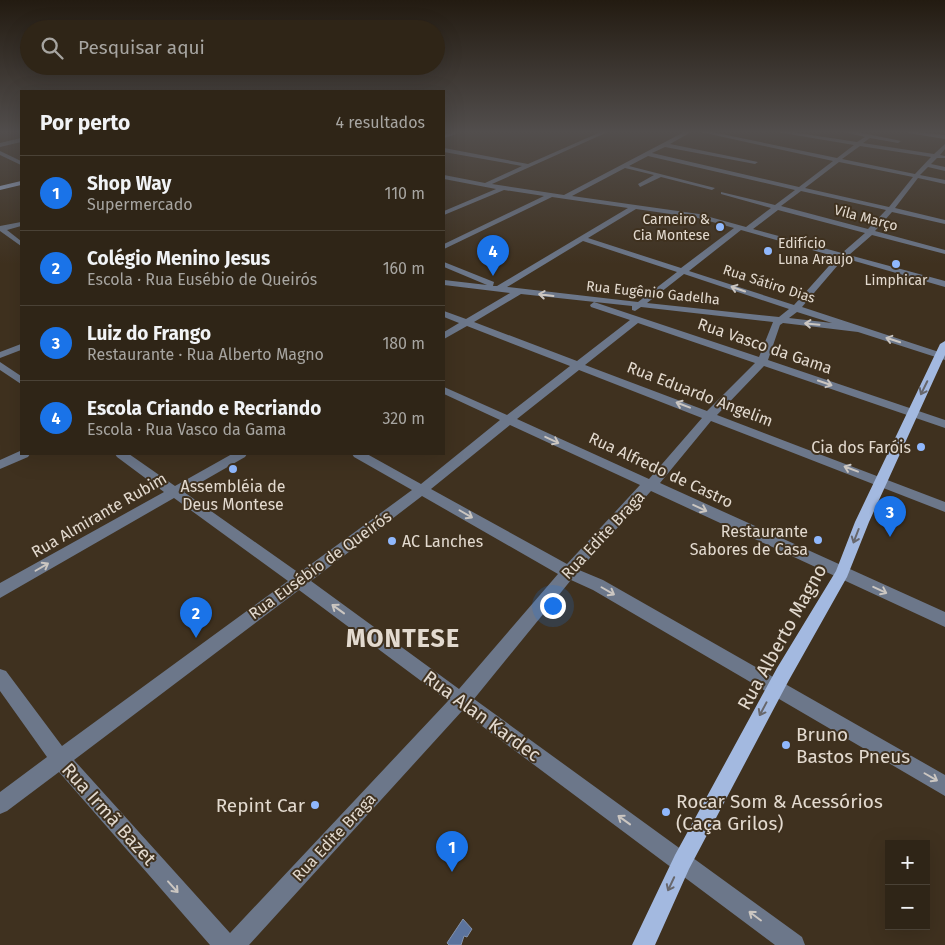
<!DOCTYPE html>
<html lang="pt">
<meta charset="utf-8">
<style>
body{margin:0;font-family:"Fira Sans",sans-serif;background:#3b3124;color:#f1f3f6}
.controls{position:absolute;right:15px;bottom:15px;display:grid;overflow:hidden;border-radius:0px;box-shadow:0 5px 20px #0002}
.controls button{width:45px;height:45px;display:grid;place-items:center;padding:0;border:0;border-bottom:1px solid #4a4236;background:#2f2517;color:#f1f3f6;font:25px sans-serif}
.you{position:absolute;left:552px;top:605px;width:18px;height:18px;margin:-12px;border:4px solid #fff;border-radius:50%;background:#1a73e8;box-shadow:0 0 0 8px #1a73e833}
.badge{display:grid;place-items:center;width:32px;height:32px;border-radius:50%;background:#1a73e8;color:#fff;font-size:16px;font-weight:700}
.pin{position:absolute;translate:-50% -41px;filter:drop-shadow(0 1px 2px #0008)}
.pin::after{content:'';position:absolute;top:26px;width:18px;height:15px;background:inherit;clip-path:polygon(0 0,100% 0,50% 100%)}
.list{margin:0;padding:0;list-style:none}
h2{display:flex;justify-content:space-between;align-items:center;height:65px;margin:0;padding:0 20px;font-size:21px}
h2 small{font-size:16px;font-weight:400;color:#a7a5a1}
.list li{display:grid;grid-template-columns:32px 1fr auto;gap:15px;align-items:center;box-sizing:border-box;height:75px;padding:0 20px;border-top:1px solid #4a4236}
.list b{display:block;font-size:19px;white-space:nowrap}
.list p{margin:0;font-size:16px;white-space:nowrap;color:#a7a5a1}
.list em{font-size:16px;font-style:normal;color:#a7a5a1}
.icon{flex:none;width:28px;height:28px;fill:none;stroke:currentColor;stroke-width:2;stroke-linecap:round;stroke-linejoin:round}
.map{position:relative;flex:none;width:945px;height:945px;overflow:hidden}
.search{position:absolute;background:#2f2517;box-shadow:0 5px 20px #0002;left:20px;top:20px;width:425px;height:55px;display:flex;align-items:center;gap:12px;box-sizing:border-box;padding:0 18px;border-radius:28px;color:#a7a5a1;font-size:19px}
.panel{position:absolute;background:#2f2517;box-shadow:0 5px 20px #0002;left:20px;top:90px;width:425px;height:365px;border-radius:0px}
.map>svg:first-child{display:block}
</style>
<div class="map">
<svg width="945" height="945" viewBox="0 0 945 945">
<rect width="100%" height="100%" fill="#3f311f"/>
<path fill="#5b739d" stroke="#8492ac" d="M463 919 472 929 467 937 464 936 461 945H449L447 943Z"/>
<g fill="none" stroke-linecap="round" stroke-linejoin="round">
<g fill="#6c778a" fill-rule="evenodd">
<path d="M455 131 457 134 444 138V135Z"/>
<path d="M603 131H610L492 184 564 195 686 131H693L670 144 758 162 755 164 665 147 652 153 799 187 833 161 696 131H707L837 158 854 145 771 131H785L857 142 865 137 840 131H853L901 141 898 143 870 138 863 143 934 154 945 144V149L940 155 945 156V158H937L931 164 945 167V171L928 167 920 175 945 180V184L918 178 895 208 945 220V224L892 212 875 231 945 250V254L872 235 849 255 945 281V287L844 258 802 307 945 354V360L858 332 783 323 780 325 768 360 945 420V428L764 366 717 415 945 502V512L711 421 660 483 945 612V627L651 491 579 570 603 580 945 775V796L593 590 571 580 474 699 802 937 805 945H775L462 711 249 945H210L59 772 7 811 0 814V792L47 757 0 691V669L6 671 62 746 288 581 174 498 0 598V583L164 492 117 457 115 454H129L175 486 232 454H247L245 457 184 492 299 573 412 490 354 457 352 454H367L421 484 500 420 444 394V387L507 415 570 366 467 326 444 339V332L459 323 444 317V311L466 319 510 293 444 285V280L487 285 444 267V262L494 282 493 286H497L628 208 552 197 444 249V244L544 196 504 190 444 215V211L496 189 444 179V175L485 183 522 166 444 152V148L528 164ZM860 146 931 157 915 174 842 159ZM648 156 795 190 775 205 721 192V194L771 208 746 227 699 214 572 196 625 168 654 175 638 184 640 187 661 177 712 190 715 188 629 166ZM839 162 913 177 889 207 805 188ZM801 191 886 210 868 229 781 206ZM636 209 698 218 734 228 681 268 588 238ZM778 210 865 233 842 253 753 229ZM741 230 837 257 794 305 689 271ZM583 241 677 272 638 302 507 287ZM684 274 789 309 779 317 647 303ZM521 294 632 306V310L635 311 641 307 773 322 759 357 594 302 590 305 591 307 630 320 577 361 474 322ZM797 312 832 323 789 318ZM638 323 755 363 707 411 585 365ZM579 370 702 418 649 479 517 419ZM510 425 640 485 567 564 431 489ZM422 496 558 574 459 689 311 581ZM299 590 448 701 230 933 74 760Z"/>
<path d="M906 131 945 135V139L908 133Z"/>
<path d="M21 138V142L0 147V143Z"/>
<path d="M0 151 21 161V165L0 155Z"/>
<path d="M21 222V226L7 230 21 241V246L0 231V226Z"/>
<path d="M21 344V350L0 358V352Z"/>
<path d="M0 362 21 376V384L0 370Z"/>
<path d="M20 451H21V454H30L28 457 0 469V460Z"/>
</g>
<g fill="#a3b9e0" fill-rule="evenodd">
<path d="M21 181V185L0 190V186Z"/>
<path d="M945 341V355L869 522 847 577 789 680 689 869 655 945H632L675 855 777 668 836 571 855 522 940 344Z"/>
</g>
</g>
<defs><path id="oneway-shaft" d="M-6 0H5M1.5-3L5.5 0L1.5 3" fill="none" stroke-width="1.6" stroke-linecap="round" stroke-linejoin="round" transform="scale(1.25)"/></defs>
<g stroke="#cbc6c1">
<use href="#oneway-shaft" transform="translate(738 289) rotate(-161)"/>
<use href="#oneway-shaft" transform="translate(546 295) rotate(-173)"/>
<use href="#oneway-shaft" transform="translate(812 324) rotate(-175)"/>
<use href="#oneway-shaft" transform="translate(893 340) rotate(-162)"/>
<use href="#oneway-shaft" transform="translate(825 383) rotate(19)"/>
<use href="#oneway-shaft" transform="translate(683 405) rotate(-159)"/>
<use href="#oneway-shaft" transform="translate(552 440) rotate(25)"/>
<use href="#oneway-shaft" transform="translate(851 469) rotate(-159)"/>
<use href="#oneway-shaft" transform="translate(700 508) rotate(25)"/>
<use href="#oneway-shaft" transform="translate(466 514) rotate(30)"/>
<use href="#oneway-shaft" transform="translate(42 567) rotate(-30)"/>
<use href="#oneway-shaft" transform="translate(880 590) rotate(25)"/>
<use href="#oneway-shaft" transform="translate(608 591) rotate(30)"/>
<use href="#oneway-shaft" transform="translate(338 609) rotate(-144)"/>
<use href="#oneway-shaft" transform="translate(931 777) rotate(30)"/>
<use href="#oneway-shaft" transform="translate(624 820) rotate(-144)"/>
<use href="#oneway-shaft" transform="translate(173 887) rotate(48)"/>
<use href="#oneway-shaft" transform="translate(755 916) rotate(-143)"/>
</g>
<g stroke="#67676c">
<use href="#oneway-shaft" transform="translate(924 388) rotate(116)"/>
<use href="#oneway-shaft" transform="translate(856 536) rotate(111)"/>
<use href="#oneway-shaft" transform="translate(763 709) rotate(118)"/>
<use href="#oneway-shaft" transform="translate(671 884) rotate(115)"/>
</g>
<linearGradient id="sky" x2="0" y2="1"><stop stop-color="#231b11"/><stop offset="0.5" stop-color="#524e4d"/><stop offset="1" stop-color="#524e4d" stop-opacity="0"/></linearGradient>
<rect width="945" height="264" fill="url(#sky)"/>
<g fill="#90b8fd" stroke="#3f311f" stroke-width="2">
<circle cx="720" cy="227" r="5"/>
<circle cx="768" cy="251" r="5"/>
<circle cx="896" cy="264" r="5"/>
<circle cx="921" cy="447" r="5"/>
<circle cx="233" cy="469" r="5"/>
<circle cx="818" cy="540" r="5"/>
<circle cx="392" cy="541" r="5"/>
<circle cx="786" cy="745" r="5"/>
<circle cx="315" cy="805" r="5"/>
<circle cx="666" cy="812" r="5"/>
</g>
<g text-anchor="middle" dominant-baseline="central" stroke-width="4" stroke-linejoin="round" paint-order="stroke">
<g font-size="14" fill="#e3dacf" stroke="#3f311f">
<text transform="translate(866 218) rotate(15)">Vila Março</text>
<text transform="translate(769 284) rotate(18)">Rua Sátiro Dias</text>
<text transform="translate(653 293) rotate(6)">Rua Eugênio Gadelha</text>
</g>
<g font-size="14" fill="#e3dacf" stroke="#3f311f" text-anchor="end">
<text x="710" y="219">Carneiro &amp;<tspan x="710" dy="16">Cia Montese</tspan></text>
<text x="778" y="243" text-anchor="start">Edifício<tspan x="778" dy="16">Luna Araujo</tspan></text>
<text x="896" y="280" text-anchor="middle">Limphicar</text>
</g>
<g font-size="16" fill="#e3dacf" stroke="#3f311f">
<text transform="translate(765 346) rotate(19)">Rua Vasco da Gama</text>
<text transform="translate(700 394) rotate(21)">Rua Eduardo Angelim</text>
<text transform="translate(661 470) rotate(25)">Rua Alfredo de Castro</text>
<text transform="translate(99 515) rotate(-30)">Rua Almirante Rubim</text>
<text transform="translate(603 535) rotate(-47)">Rua Edite Braga</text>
<text transform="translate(320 565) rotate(-36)">Rua Eusébio de Queirós</text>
<text transform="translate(334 837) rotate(-47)">Rua Edite Braga</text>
</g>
<g font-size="16" fill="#e3dacf" stroke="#3f311f" text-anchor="end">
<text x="911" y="447">Cia dos Faróis</text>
<text x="233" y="486" text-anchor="middle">Assembléia de<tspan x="233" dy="18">Deus Montese</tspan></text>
<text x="808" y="531">Restaurante<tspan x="808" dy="18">Sabores de Casa</tspan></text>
<text x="402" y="541" text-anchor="start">AC Lanches</text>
</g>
<g font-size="19" fill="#e3dacf" stroke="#3f311f">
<text transform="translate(782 637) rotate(-61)">Rua Alberto Magno</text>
<text transform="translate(482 716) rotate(36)">Rua Alan Kardec</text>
<text transform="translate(109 814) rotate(48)">Rua Irmã Bazet</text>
</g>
<g font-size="19" fill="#e3dacf" stroke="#3f311f" text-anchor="start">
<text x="796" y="734">Bruno<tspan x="796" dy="22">Bastos Pneus</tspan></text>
<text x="676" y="801">Rocar Som &amp; Acessórios<tspan x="676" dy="22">(Caça Grilos)</tspan></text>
<text x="305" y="805" text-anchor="end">Repint Car</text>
</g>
<g font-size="25" font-weight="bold" letter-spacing="1" fill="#e3dacf" stroke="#3f311f">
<text x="403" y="639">MONTESE</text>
</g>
</g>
</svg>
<div class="controls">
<button>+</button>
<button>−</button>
</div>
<div class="you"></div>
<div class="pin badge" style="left:452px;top:872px">1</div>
<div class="pin badge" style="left:196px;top:638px">2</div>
<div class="pin badge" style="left:890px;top:537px">3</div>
<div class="pin badge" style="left:493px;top:276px">4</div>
<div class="search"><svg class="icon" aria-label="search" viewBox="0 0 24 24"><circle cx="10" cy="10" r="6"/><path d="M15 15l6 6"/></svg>Pesquisar aqui</div>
<section class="panel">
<h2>Por perto<small>4 resultados</small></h2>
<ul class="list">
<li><span class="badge">1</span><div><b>Shop Way</b><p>Supermercado</p></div><em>110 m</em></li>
<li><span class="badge">2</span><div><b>Colégio Menino Jesus</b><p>Escola · Rua Eusébio de Queirós</p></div><em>160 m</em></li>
<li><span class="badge">3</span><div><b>Luiz do Frango</b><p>Restaurante · Rua Alberto Magno</p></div><em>180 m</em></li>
<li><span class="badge">4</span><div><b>Escola Criando e Recriando</b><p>Escola · Rua Vasco da Gama</p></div><em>320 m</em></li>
</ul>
</section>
</div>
